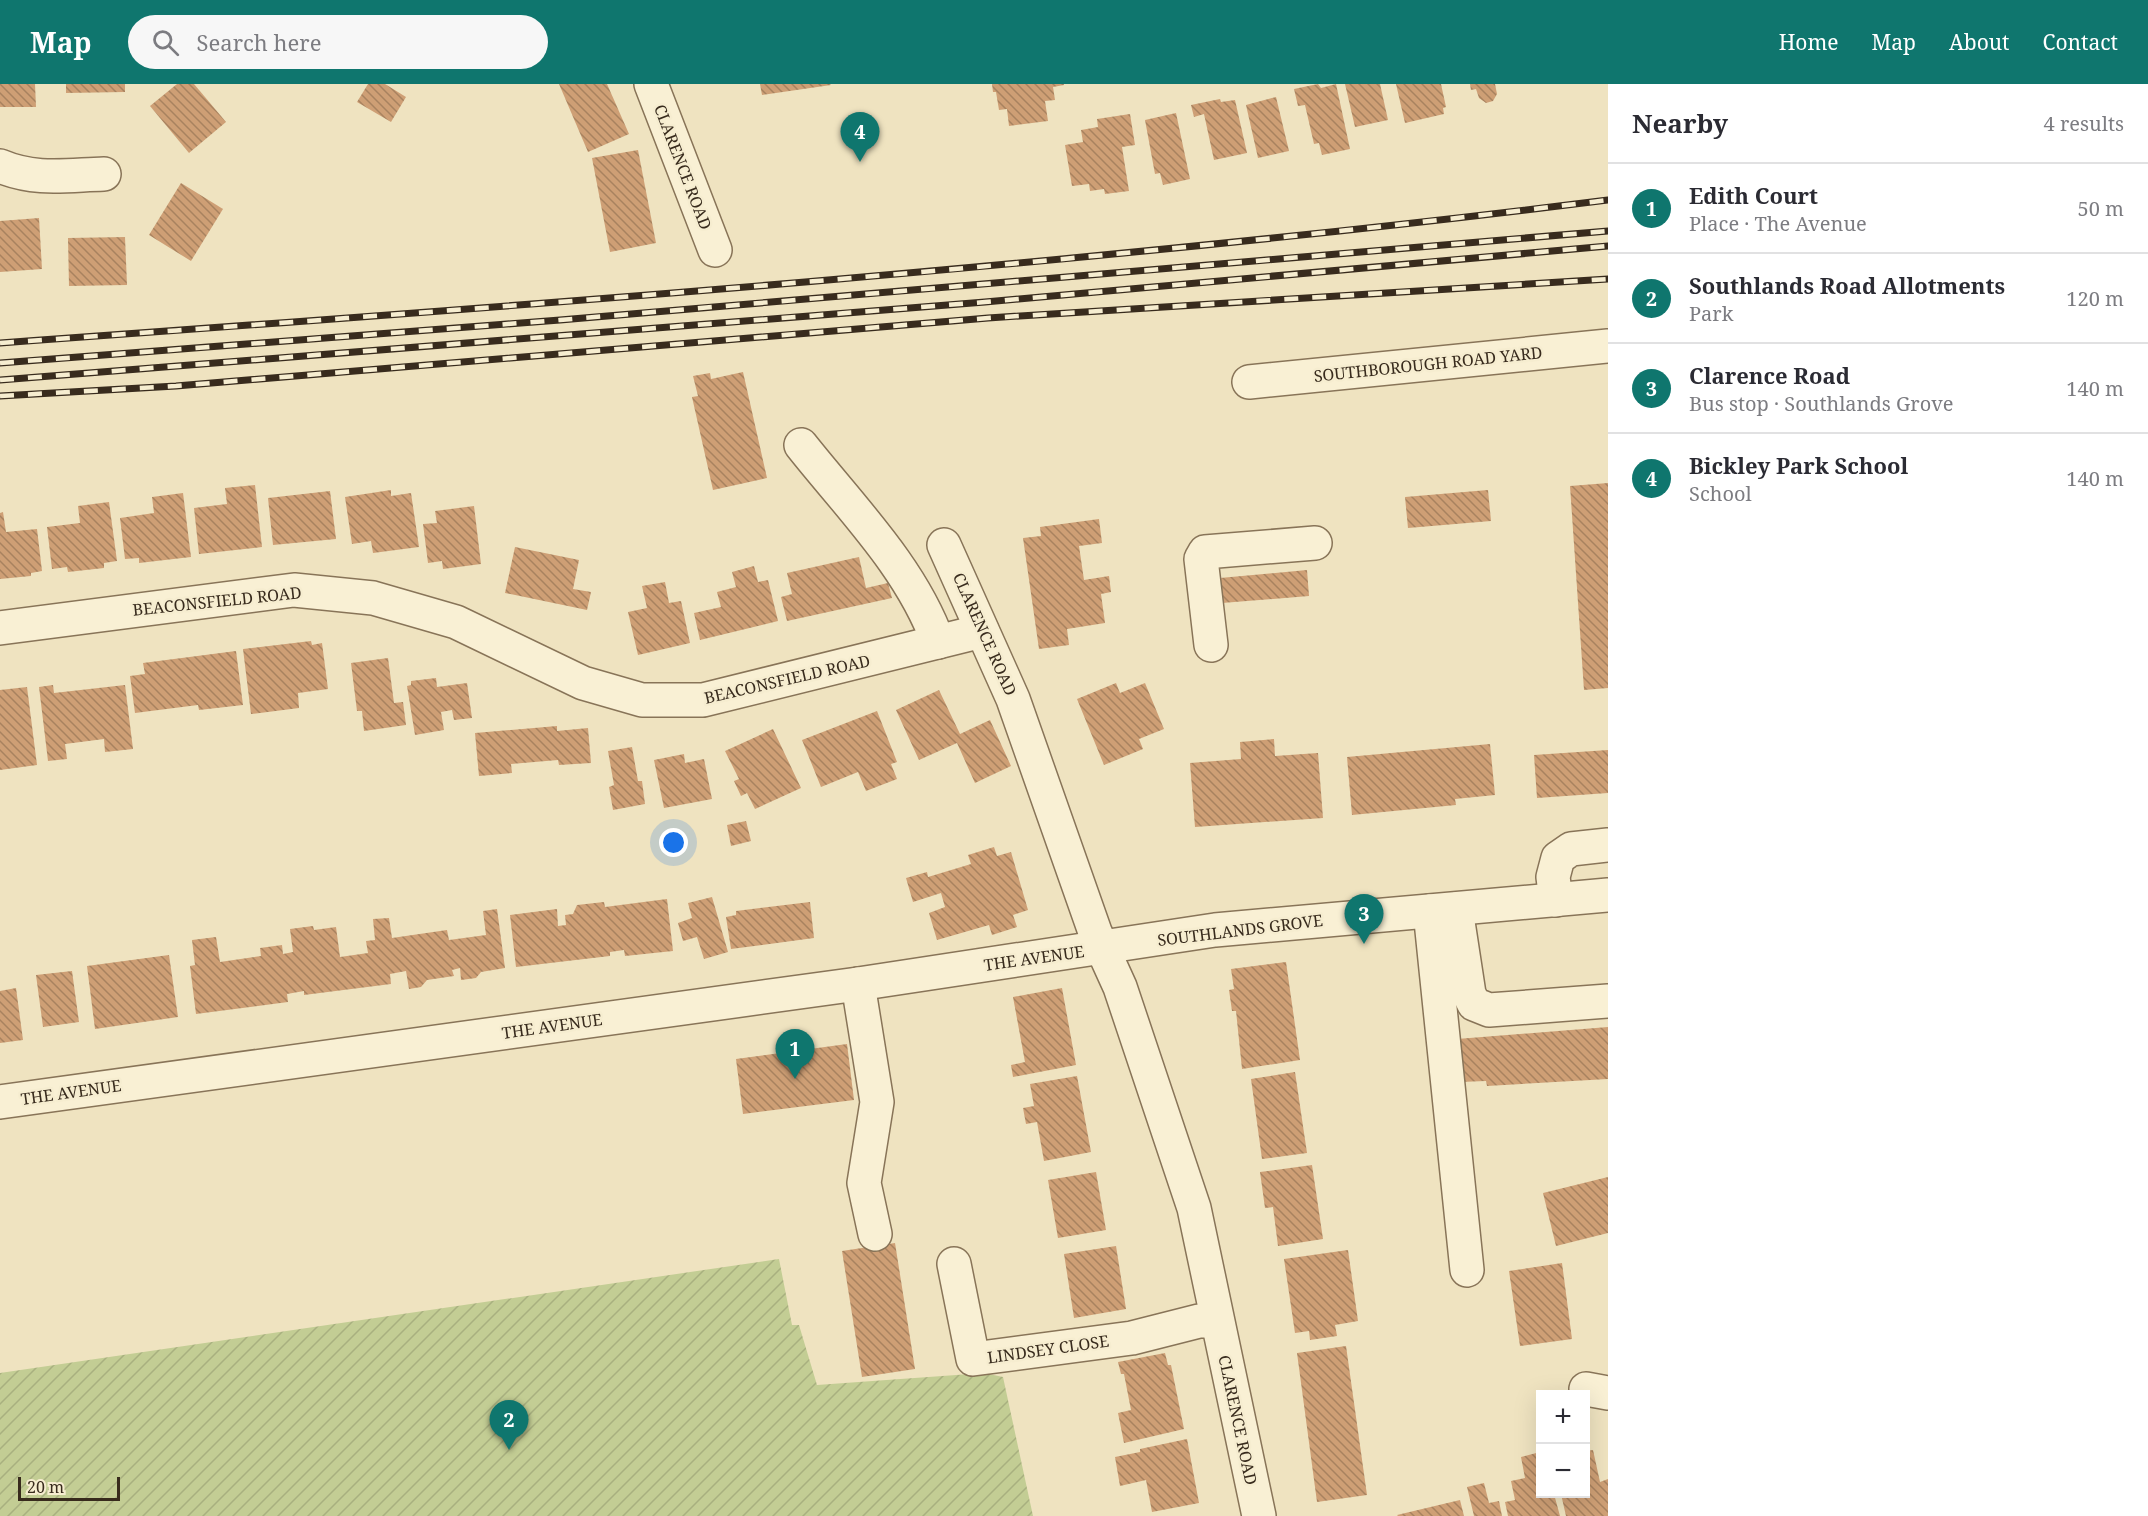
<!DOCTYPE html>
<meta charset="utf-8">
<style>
body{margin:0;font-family:"Noto Serif",serif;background:#f7f7f7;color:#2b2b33}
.controls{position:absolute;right:18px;bottom:18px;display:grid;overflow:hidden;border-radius:0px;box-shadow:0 6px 24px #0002}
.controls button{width:54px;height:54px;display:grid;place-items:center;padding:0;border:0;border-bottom:2px solid #e1e1e2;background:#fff;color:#2b2b33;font:30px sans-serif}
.scale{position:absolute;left:18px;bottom:15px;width:102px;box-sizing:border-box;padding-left:6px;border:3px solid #382b1d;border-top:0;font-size:16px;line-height:21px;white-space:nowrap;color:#382b1d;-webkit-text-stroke:4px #f6edd0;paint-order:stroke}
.you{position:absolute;left:674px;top:759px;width:21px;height:21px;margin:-15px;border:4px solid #fff;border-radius:50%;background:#1a73e8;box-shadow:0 0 0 9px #1a73e833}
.badge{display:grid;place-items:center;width:39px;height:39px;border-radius:50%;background:#0f766e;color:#fff;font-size:20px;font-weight:700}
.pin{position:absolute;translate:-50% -50px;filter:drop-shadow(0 2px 3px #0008)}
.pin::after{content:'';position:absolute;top:32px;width:21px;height:18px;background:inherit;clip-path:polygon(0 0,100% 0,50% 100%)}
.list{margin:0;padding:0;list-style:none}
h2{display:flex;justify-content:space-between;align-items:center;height:78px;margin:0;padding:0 24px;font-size:26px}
h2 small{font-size:20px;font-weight:400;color:#7c7c81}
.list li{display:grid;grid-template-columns:39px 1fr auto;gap:18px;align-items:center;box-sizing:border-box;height:90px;padding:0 24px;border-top:2px solid #e1e1e2}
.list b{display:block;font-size:22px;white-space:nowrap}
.list p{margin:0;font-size:20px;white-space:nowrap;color:#7c7c81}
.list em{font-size:20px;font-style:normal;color:#7c7c81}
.icon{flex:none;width:33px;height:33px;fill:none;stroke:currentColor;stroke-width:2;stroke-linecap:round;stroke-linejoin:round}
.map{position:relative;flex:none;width:1608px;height:1432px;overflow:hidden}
header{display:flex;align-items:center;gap:36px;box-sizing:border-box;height:84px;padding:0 30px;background:#0f766e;color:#fff}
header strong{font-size:28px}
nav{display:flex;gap:33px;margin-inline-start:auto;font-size:21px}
.search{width:420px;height:54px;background:#f7f7f7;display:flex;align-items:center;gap:15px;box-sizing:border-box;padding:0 21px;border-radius:33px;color:#7c7c81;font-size:22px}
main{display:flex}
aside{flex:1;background:#fff}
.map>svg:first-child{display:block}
</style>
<header>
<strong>Map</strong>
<div class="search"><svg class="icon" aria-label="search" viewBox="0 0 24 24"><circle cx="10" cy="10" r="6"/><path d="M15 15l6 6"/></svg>Search here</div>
<nav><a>Home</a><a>Map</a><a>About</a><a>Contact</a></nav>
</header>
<main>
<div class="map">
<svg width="1608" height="1432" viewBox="0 0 1608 1432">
<defs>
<pattern id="garden-furrows" width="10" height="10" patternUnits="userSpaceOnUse" patternTransform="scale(1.5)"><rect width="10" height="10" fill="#c3cd94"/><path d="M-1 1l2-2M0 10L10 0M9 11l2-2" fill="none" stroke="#a8b07f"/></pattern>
<pattern id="building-back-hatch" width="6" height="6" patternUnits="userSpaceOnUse" patternTransform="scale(1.5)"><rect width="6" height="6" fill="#ce9f75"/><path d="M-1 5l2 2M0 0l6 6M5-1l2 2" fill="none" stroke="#a8825f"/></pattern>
</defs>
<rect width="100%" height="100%" fill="#efe3c0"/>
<path fill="url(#garden-furrows)" d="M779 1175 792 1241H799L817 1301 984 1289 1003 1293 1033 1432H0V1289Z"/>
<g fill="url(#building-back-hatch)">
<path d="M0 0H35L36 23H0Z"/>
<path d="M66 0H125V8L66 9Z"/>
<path d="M177 0H194L226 38 189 69 150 22Z"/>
<path d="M368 0H385L406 13 391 38 357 18Z"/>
<path d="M559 0H607L629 50 588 68Z"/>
<path d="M760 0H830L831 1 762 11Z"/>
<path d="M992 0H1064V1L1053 3 1055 16 1045 17 1048 37 1009 42 1007 25 999 26 996 8H993Z"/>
<path d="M1318 0 1321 4 1336 0 1350 65 1322 71 1319 59 1314 60 1305 21 1298 22 1294 5Z"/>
<path d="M1345 0H1380L1388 36 1355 43Z"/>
<path d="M1396 0H1441L1446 23 1443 24 1444 30 1405 39Z"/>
<path d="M1470 0H1495L1497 10 1493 17 1486 19 1479 14 1476 5 1471 6Z"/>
<path d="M1276 13 1289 67 1258 74 1246 21Z"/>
<path d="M1220 15 1221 18 1235 16 1247 69 1214 76 1204 30 1194 33 1191 21Z"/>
<path d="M1176 29 1190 95 1163 101 1160 89 1155 90 1145 36Z"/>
<path d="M1130 30 1135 61 1122 63 1129 107 1105 110 1104 105 1090 107 1089 100 1072 102 1065 61 1083 58 1081 46 1098 43 1097 35Z"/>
<path d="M638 66 656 159 610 168 592 74Z"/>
<path d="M181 99 223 125 191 177 149 151Z"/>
<path d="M39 134 42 185 0 188V137Z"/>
<path d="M125 153 127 201 69 202 68 154Z"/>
<path d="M743 288 767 394 713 406 692 313 698 312 693 292 710 289 711 295Z"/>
<path d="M1608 399V604L1584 606 1570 402Z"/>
<path d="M255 401 262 463 199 470 194 424 227 420 225 404Z"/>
<path d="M391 406V412L411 409 419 463 373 469 371 457 352 460 345 413Z"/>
<path d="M1488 406 1491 437 1408 444 1405 413Z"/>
<path d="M330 407 336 455 273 461 268 414Z"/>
<path d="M183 409 191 473 139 479V474L125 475 120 434 154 429 152 413Z"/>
<path d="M109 418 117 477 104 479V484L68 488 67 483 52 485 47 443 80 439 78 422Z"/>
<path d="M474 422 481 480 443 485 442 477 428 479 423 440 437 439 435 427Z"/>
<path d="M3 428 6 448 37 445 42 487 31 489V492L0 495V429Z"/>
<path d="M1099 435 1102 459 1079 462 1084 496 1109 492 1111 508 1101 510 1105 539 1067 545 1069 561 1039 565 1023 454 1041 452 1040 443Z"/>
<path d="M515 463 579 476 573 505 591 508 587 526 505 509Z"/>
<path d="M859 473 866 504 888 499 892 514 787 537 781 513 792 510 787 489Z"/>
<path d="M754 482 758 498 768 496 778 537 700 556 694 529 721 523 717 508 736 503 732 488Z"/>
<path d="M1307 486 1309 512 1222 519 1220 494Z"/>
<path d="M665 498 669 519 681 517 690 559 638 571 628 528 647 524 642 502Z"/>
<path d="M311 557 312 561 322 559 328 605 298 609 299 624 251 630 243 565Z"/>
<path d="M236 567 243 621 199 626 198 621 135 629 130 592 145 590 143 579Z"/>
<path d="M388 574 394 619 403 618 406 641 364 647 362 627H357L351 579Z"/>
<path d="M436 594 437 603 467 599 472 634 454 636 452 626 441 628 444 646 415 651 407 602 411 601V597Z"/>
<path d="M1116 599 1120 609 1145 599 1164 645 1139 655 1143 665 1104 681 1077 615Z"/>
<path d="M53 601 54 609 125 601 133 665 105 668 104 655 65 660 67 675 48 677 39 603Z"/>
<path d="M27 603 37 681 0 686V606Z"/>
<path d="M939 606 960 650 990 636 1011 682 975 699 957 659 919 676 896 626Z"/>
<path d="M877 627 897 678 891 680 897 695 866 707 858 688 821 703 802 656Z"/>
<path d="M557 642V647L588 644 591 679 559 681 558 676 511 680 512 689 479 692 475 649Z"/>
<path d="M773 645 801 704 755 725 747 709 741 712 734 697 739 695 725 667Z"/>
<path d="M1274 655 1275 672 1318 669 1323 734 1195 743 1190 679 1241 675 1240 658Z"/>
<path d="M1490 660 1495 711 1455 715 1456 721 1352 731 1347 673Z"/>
<path d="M632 663 638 697H642L645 720 613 726 609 703 614 701 608 667Z"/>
<path d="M1608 666V709L1537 714 1534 671Z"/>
<path d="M684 670 685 679 704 675 712 715 664 724 654 676Z"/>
<path d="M746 737 751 757 731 762 727 741Z"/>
<path d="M994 763 997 772 1011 768 1028 826 1013 831 1017 843 992 851 989 841 937 856 929 829 945 823 941 809 913 818 906 794 927 788 928 793 971 780 968 771Z"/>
<path d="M712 813 728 868 704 875 697 853 683 857 678 839 692 834 688 819Z"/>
<path d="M667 815 673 867 625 872 624 866 610 868V872L516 883 510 831 557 825 558 842 566 841 565 831 573 830 577 821 604 818 605 823Z"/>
<path d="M810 818 814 854 731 865 726 833 736 831V827Z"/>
<path d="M497 825 505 884 481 888 476 894 461 896 460 884 452 886 454 892 427 896 421 903 409 905 406 887 390 890 391 900 304 911V907L287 910 288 918 196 930 190 882 195 881 192 856 216 853 220 878 261 872 260 864 282 861 283 870 293 868 290 845 313 842 314 846 336 843 340 873 368 869 366 857 375 856 373 835 389 834 392 854 447 846 449 856 486 851 483 827Z"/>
<path d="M169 871 178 933 95 945 87 882Z"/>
<path d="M1286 878 1300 976 1242 985 1236 927H1232L1229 906 1234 905 1231 885Z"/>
<path d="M72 887 79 938 43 943 36 891Z"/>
<path d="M16 904 23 956 0 959V907Z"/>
<path d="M1062 904 1076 981 1013 993 1011 981 1025 978 1013 913Z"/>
<path d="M1608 943V995L1487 1002 1486 997 1460 998 1457 955Z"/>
<path d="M847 960 854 1016 743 1030 736 975Z"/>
<path d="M1295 988 1307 1069 1262 1075 1251 995Z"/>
<path d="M1077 992 1091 1068 1044 1077 1037 1038 1026 1040 1023 1024 1034 1022 1030 1000Z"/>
<path d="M1312 1081 1323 1155 1278 1162 1273 1123 1265 1124 1260 1088Z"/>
<path d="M1096 1088 1106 1146 1058 1154 1048 1096Z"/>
<path d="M1608 1093V1149L1556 1162 1543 1109Z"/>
<path d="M895 1159 915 1285 862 1293 842 1167Z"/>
<path d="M1116 1162 1126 1225 1074 1234 1064 1170Z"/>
<path d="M1348 1166 1358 1237 1335 1241 1337 1252 1310 1256 1309 1247 1295 1249 1284 1175Z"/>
<path d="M1562 1179 1572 1255 1520 1262 1509 1187Z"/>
<path d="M1346 1262 1367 1411 1317 1418 1297 1269Z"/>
<path d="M1165 1269 1168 1281H1171L1184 1345 1124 1359 1118 1329 1131 1326 1124 1290H1121L1118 1278Z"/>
<path d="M1187 1355 1199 1419 1152 1428 1146 1396 1120 1402 1115 1373 1140 1368V1365Z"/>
<path d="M1593 1366 1600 1398 1608 1395V1432H1566L1561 1410H1586V1367Z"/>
<path d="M1540 1368V1410H1554L1560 1432H1508L1505 1418 1515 1416 1511 1397 1525 1394 1521 1373Z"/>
<path d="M1484 1399 1489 1419 1499 1417 1502 1432H1474L1467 1403Z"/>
<path d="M1460 1416 1464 1432H1398L1397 1431Z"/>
</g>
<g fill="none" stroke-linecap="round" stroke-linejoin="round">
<g stroke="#887458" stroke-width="36">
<g id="minor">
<path d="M651 0 715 166"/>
<path d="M0 82C35 97 67 91 104 90"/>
<path d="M1249 298 1608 262"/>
<path d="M801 361C850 423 911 483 938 558"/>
<path d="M944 461 1013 615 1095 848 1120 903 1194 1124 1259 1432"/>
<path d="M0 544 294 506 373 514 456 538 583 599 642 616H703L982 547"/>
<path d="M1211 561 1201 475 1205 468 1315 459"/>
<path d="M1556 816 1553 793 1558 774 1571 765 1608 761"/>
<path d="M1456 825 1469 910 1474 920 1489 926 1608 917"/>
<path d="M1430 827 1467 1186"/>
<path d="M858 900 877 1018 864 1099 875 1150"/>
<path d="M0 1018 858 900 1215 846 1608 811"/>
<path d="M954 1180 973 1275 1132 1254 1199 1237H1217"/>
<path d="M1586 1305 1608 1309"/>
</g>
</g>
<use href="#minor" stroke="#f9f0d4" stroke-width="33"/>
<g stroke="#382b1d" stroke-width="7">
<g id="rail">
<path d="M0 259C537 221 1074 182 1608 116"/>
<path d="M0 279 560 236 1608 147"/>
<path d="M0 296 985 218 1608 162"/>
<path d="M0 312 176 302 988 234 1608 195"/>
</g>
</g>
<use href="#rail" stroke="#f6edd0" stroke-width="4.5" stroke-dasharray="14" stroke-linecap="butt"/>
</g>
<g text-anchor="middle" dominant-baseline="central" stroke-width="5" stroke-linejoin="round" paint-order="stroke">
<g font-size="16" fill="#382b1d" stroke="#f6edd0">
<text transform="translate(683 83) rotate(69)">CLARENCE ROAD</text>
<text transform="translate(1428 280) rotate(-6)">SOUTHBOROUGH ROAD YARD</text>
<text transform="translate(217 517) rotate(-6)">BEACONSFIELD ROAD</text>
<text transform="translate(985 550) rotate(66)">CLARENCE ROAD</text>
<text transform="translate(787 595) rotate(-13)">BEACONSFIELD ROAD</text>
<text transform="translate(1240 846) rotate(-7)">SOUTHLANDS GROVE</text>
<text transform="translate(1034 874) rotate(-8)">THE AVENUE</text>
<text transform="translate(552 942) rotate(-8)">THE AVENUE</text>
<text transform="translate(71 1008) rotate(-8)">THE AVENUE</text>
<text transform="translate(1048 1265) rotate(-8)">LINDSEY CLOSE</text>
<text transform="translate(1238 1336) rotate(78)">CLARENCE ROAD</text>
</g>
</g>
</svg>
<div class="controls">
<button>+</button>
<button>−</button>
</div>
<div class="scale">20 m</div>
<div class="you"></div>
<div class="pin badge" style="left:795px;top:995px">1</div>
<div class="pin badge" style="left:509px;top:1366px">2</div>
<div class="pin badge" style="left:1364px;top:860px">3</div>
<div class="pin badge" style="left:860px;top:78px">4</div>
</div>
<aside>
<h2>Nearby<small>4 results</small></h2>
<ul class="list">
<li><span class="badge">1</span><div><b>Edith Court</b><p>Place · The Avenue</p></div><em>50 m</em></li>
<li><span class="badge">2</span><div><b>Southlands Road Allotments</b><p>Park</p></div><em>120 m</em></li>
<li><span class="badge">3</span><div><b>Clarence Road</b><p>Bus stop · Southlands Grove</p></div><em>140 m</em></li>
<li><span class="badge">4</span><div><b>Bickley Park School</b><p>School</p></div><em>140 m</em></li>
</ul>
</aside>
</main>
